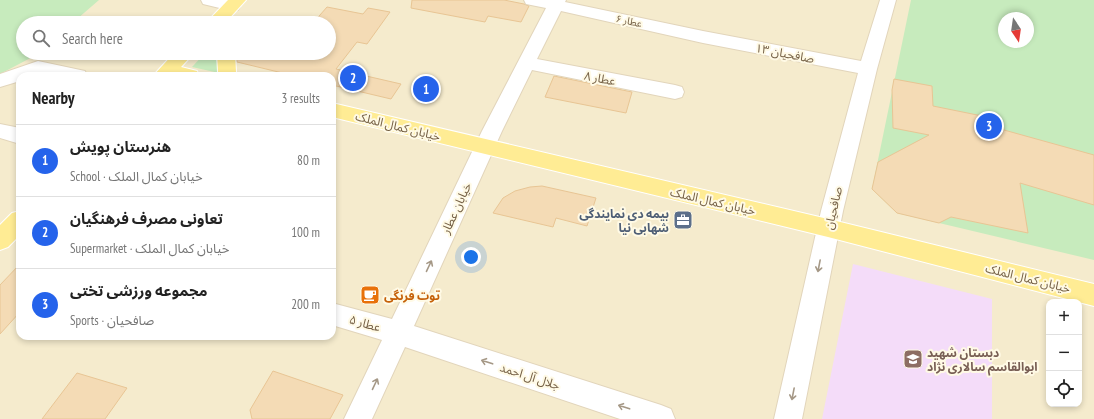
<!DOCTYPE html>
<meta charset="utf-8">
<style>
body{margin:0;font-family:"PT Sans Narrow","Noto Sans Arabic",sans-serif;background:#f2f2f2;color:#222}
.controls{position:absolute;right:12px;bottom:12px;display:grid;overflow:hidden;border-radius:8px;box-shadow:0 2px 6px #0003}
.controls button{width:36px;height:36px;display:grid;place-items:center;padding:0;border:0;border-bottom:1px solid #e0e0e0;background:#fff;color:#222;font:20px sans-serif}
.compass{position:absolute;left:998px;top:12px;width:36px;height:36px;border-radius:50%;background:#fff;box-shadow:0 2px 6px #0003;rotate:167deg}
.you{position:absolute;left:471px;top:257px;width:14px;height:14px;margin:-10px;border:3px solid #fff;border-radius:50%;background:#1a73e8;box-shadow:0 0 0 6px #1a73e833}
.badge{display:grid;place-items:center;width:26px;height:26px;border-radius:50%;background:#2563eb;color:#fff;font-size:13px;font-weight:700}
.pin{position:absolute;translate:-50% -50%;border:2px solid #fff;box-shadow:0 1px 4px #0006}
.list{margin:0;padding:0;list-style:none}
h2{display:flex;justify-content:space-between;align-items:center;height:52px;margin:0;padding:0 16px;font-size:17px}
h2 small{font-size:13px;font-weight:400;color:#767676}
.list li{display:grid;grid-template-columns:26px 1fr auto;gap:12px;align-items:center;box-sizing:border-box;height:72px;padding:0 16px;border-top:1px solid #e0e0e0}
.list b{display:block;font-size:15px;white-space:nowrap}
.list p{margin:0;font-size:13px;white-space:nowrap;color:#767676}
.list em{font-size:13px;font-style:normal;color:#767676}
.icon{flex:none;width:22px;height:22px;fill:none;stroke:currentColor;stroke-width:2;stroke-linecap:round;stroke-linejoin:round}
.map{position:relative;flex:none;width:1094px;height:419px;overflow:hidden}
.search{position:absolute;background:#fff;box-shadow:0 2px 6px #0003;left:16px;top:16px;width:320px;height:44px;display:flex;align-items:center;gap:10px;box-sizing:border-box;padding:0 14px;border-radius:22px;color:#767676;font-size:15px}
.panel{position:absolute;background:#fff;box-shadow:0 2px 6px #0003;left:16px;top:72px;width:320px;height:268px;border-radius:12px}
.map>svg:first-child{display:block}
</style>
<div class="map">
<svg width="1094" height="419" viewBox="0 0 1094 419">
<rect width="100%" height="100%" fill="#fdf8df"/>
<path fill="#f5ebcd" fill-rule="evenodd" d="M0 0H1094V419H0ZM1004 18H1028V42H1004ZM23 23H329V53H23ZM20 76H332V336H20ZM1049 302H1079V404H1049Z"/>
<path fill="#f4dcf9" d="M853 264 992 299V419H822Z"/>
<g fill="#c7ebbd" fill-rule="evenodd">
<path d="M0 0H99L77 19 92 22 90 23H23V53H40L0 74Z"/>
<path d="M911 0H1094V260L897 213 872 189ZM1004 18H1028V42H1004Z"/>
<path d="M205 53H215L219 73 192 67Z"/>
</g>
<g fill="#f4dbb5" stroke="#e8c594">
<path d="M412 0H504L524 4 529 6 521 22 488 16 485 22 411 8Z"/>
<path d="M327 7 363 14 368 8 390 12 367 44 357 42 336 69 401 84 391 99 332 85V75L295 76 237 62 236 53H329V23H313Z"/>
<path d="M554 76 632 92 626 113 545 97Z"/>
<path d="M894 79 932 86 933 106 1002 120 1004 130 1094 155V205L1020 183 1028 233 951 217 939 223 897 213 872 189 878 162 929 135 893 128 892 90Z"/>
<path d="M542 186 596 198 587 226 556 218 553 227 493 213 503 198 515 191 530 187Z"/>
<path d="M20 264V312L0 334V285Z"/>
<path d="M273 371 343 395 330 419H252L250 410Z"/>
<path d="M77 373 127 388 105 419H42Z"/>
</g>
<g fill="none" stroke-linecap="round" stroke-linejoin="round">
<g stroke="#e2d5bb" stroke-width="2">
<g id="minor">
<path d="M201 0H229L238 2 240 6 238 10 232 11 203 4Z"/>
<path d="M524 0H566L565 2 703 31 861 61 880 0H896L877 69 843 211 802 419H774L821 211 858 73 703 43 561 11 537 59 675 85 682 87 684 92 682 97 675 99 532 70 502 131 414 326 661 405 671 409 675 419H620L405 347 372 419H344L382 340 332 325V303L392 319 482 131 546 8 526 4Z"/>
<path d="M38 61 85 71 87 76H50L39 73 32 76H20V81L0 87V74Z"/>
<path d="M0 124 20 128V144L0 138Z"/>
</g>
</g>
<g stroke="#fff" stroke-width="2">
<g id="major">
<path d="M228 0H246L225 23H206Z"/>
<path d="M174 53H194L181 67 197 71 199 76H153Z"/>
<path d="M217 53H235L236 72 238 76H220L218 72Z"/>
<path d="M332 103 828 219 1094 284V306L828 237 332 117Z"/>
<path d="M20 211V235L8 247 0 250V225L12 213Z"/>
</g>
</g>
<use href="#minor" fill="#fff" fill-rule="evenodd"/>
<use href="#major" fill="#ffec94" fill-rule="evenodd"/>
</g>
<defs><path id="oneway-shaft" d="M-6 0H5M1.5-3L5.5 0L1.5 3" fill="none" stroke-width="1.6" stroke-linecap="round" stroke-linejoin="round"/></defs>
<g stroke="#a59886">
<use href="#oneway-shaft" transform="translate(429 266) rotate(-65)"/>
<use href="#oneway-shaft" transform="translate(819 266) rotate(101)"/>
<use href="#oneway-shaft" transform="translate(487 362) rotate(-162)"/>
<use href="#oneway-shaft" transform="translate(375 384) rotate(-65)"/>
<use href="#oneway-shaft" transform="translate(793 394) rotate(101)"/>
<use href="#oneway-shaft" transform="translate(624 407) rotate(-162)"/>
</g>
<defs>
<g id="office-square" transform="scale(1)"><rect x="-9" y="-9" width="18" height="18" rx="4" fill="#5c6f8a" stroke="#fffae6"/><path d="M-6-3h4V-5.5h4V-3h4V5H-6ZM-1-4.5V-3h2v-1.5ZM-6 0V1H6V0Z" fill="#fff"/></g>
<g id="cafe-square" transform="scale(1)"><rect x="-9" y="-9" width="18" height="18" rx="4" fill="#e8710a" stroke="#fffae6"/><path d="M-5.5-4.5H6V0H3Q3 3.5 0 3.5H-2.5Q-5.5 3.5-5.5 0ZM3-3.2v2h1.7v-2ZM-6 4.5H4V6H-6Z" fill="#fff"/></g>
<g id="school-square" transform="scale(1)"><rect x="-9" y="-9" width="18" height="18" rx="4" fill="#8d6e63" stroke="#fffae6"/><path d="M0-5L7-2L0 1L-7-2ZM-4 1L0 2.5L4 1V4Q0 6-4 4Z" fill="#fff"/></g>
</defs>
<g fill-rule="evenodd">
<use href="#office-square" x="683" y="220"/>
<use href="#cafe-square" x="370" y="295"/>
<use href="#school-square" x="913" y="359"/>
</g>
<g text-anchor="middle" dominant-baseline="central" stroke-width="4" stroke-linejoin="round" paint-order="stroke">
<g font-size="10" fill="#756045" stroke="#fffae6">
<text transform="translate(629 21) rotate(12)">عطار ۶</text>
</g>
<g font-size="12" fill="#756045" stroke="#fffae6">
<text transform="translate(785 53) rotate(11)">صافحیان ۱۳</text>
<text transform="translate(600 78) rotate(11)">عطار ۸</text>
<text transform="translate(398 126) rotate(14)">خیابان کمال الملک</text>
<text transform="translate(713 201) rotate(13)">خیابان کمال الملک</text>
<text transform="translate(456 208) rotate(-65)">خیابان عطار</text>
<text transform="translate(833 208) rotate(-77)">صافحیان</text>
<text transform="translate(1028 278) rotate(14)">خیابان کمال الملک</text>
<text transform="translate(365 323) rotate(16)">عطار ۵</text>
<text transform="translate(530 376) rotate(18)">جلال آل احمد</text>
</g>
<g font-size="12" font-weight="bold" fill="#4e5e75" stroke="#fffae6" text-anchor="end">
<text x="669" y="213">بیمه دی نمایندگی<tspan x="669" dy="14">شهابی نیا</tspan></text>
</g>
<g font-size="12" font-weight="bold" fill="#c56008" stroke="#fffae6" text-anchor="start">
<text x="384" y="295">توت فرنگی</text>
</g>
<g font-size="12" font-weight="bold" fill="#785e54" stroke="#fffae6" text-anchor="start">
<text x="927" y="352">دبستان شهید<tspan x="927" dy="14">ابوالقاسم سالاری نژاد</tspan></text>
</g>
</g>
</svg>
<div class="controls">
<button>+</button>
<button>−</button>
<button><svg class="icon" aria-label="locate" viewBox="0 0 24 24"><circle cx="12" cy="12" r="6"/><path d="M12 2v4M12 18v4M2 12h4M18 12h4"/></svg></button>
</div>
<svg class="compass" viewBox="-18 -18 36 36"><path d="M0-13l5 13h-10z" fill="#e53935"/><path d="M0 13l5-13h-10z" fill="#767676"/></svg>
<div class="you"></div>
<div class="pin badge" style="left:426px;top:89px">1</div>
<div class="pin badge" style="left:353px;top:78px">2</div>
<div class="pin badge" style="left:989px;top:126px">3</div>
<div class="search"><svg class="icon" aria-label="search" viewBox="0 0 24 24"><circle cx="10" cy="10" r="6"/><path d="M15 15l6 6"/></svg>Search here</div>
<section class="panel">
<h2>Nearby<small>3 results</small></h2>
<ul class="list">
<li><span class="badge">1</span><div><b>هنرستان پویش</b><p>School · خیابان کمال الملک</p></div><em>80 m</em></li>
<li><span class="badge">2</span><div><b>تعاونی مصرف فرهنگیان</b><p>Supermarket · خیابان کمال الملک</p></div><em>100 m</em></li>
<li><span class="badge">3</span><div><b>مجموعه ورزشی تختی</b><p>Sports · صافحیان</p></div><em>200 m</em></li>
</ul>
</section>
</div>
